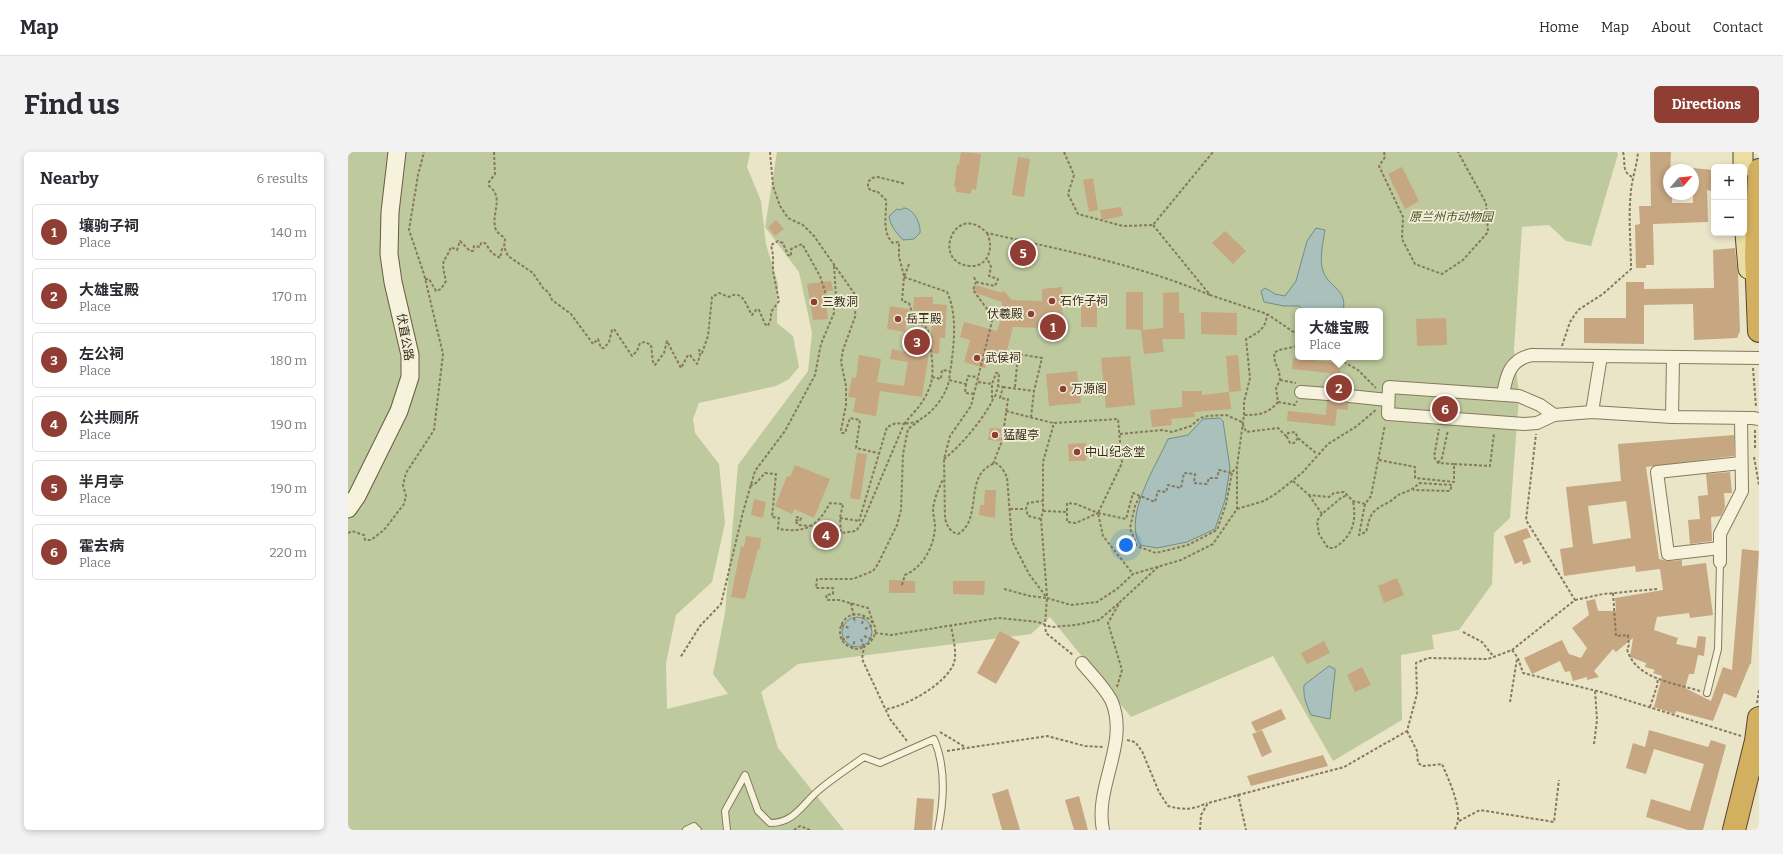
<!DOCTYPE html>
<meta charset="utf-8">
<style>
body{margin:0;font-family:Bitter,"Noto Sans SC",serif;background:#f2f2f3;color:#2b2b33}
.controls{position:absolute;right:12px;top:12px;display:grid;overflow:hidden;border-radius:6px;box-shadow:0 2px 6px #0003}
.controls button{width:36px;height:36px;display:grid;place-items:center;padding:0;border:0;border-bottom:1px solid #e1e1e2;background:#fff;color:#2b2b33;font:20px sans-serif}
.compass{position:absolute;left:1315px;top:12px;width:36px;height:36px;border-radius:50%;background:#fff;box-shadow:0 2px 6px #0003;rotate:62deg}
.you{position:absolute;left:778px;top:393px;width:14px;height:14px;margin:-10px;border:3px solid #fff;border-radius:50%;background:#1a73e8;box-shadow:0 0 0 6px #1a73e833}
.badge{display:grid;place-items:center;width:26px;height:26px;border-radius:50%;background:#903e33;color:#fff;font-size:13px;font-weight:700}
.pin{position:absolute;translate:-50% -50%;border:2px solid #fff;box-shadow:0 1px 4px #0006}
.popup{position:absolute;left:947px;top:156px;width:88px;height:52px;box-sizing:border-box;display:grid;place-content:center;border-radius:6px;background:#fff;filter:drop-shadow(0 1px 3px #0005);font-size:13px;white-space:nowrap;color:#7c7c81}
.popup b{font-size:15px;color:#2b2b33}
.popup::after{content:'';position:absolute;left:50%;top:100%;margin-left:-8px;border:8px solid transparent;border-top-color:#fff}
.list{margin:0;padding:0;list-style:none}
h2{display:flex;justify-content:space-between;align-items:center;height:52px;margin:0;padding:0 16px;font-size:17px}
h2 small{font-size:13px;font-weight:400;color:#7c7c81}
.list li{display:grid;grid-template-columns:26px 1fr auto;gap:12px;align-items:center;box-sizing:border-box;height:56px;margin:0 8px 8px;padding:0 8px;border:1px solid #e1e1e2;border-radius:6px}
.list b{display:block;font-size:15px;white-space:nowrap}
.list p{margin:0;font-size:13px;white-space:nowrap;color:#7c7c81}
.list em{font-size:13px;font-style:normal;color:#7c7c81}
.map{position:relative;flex:none;width:1411px;height:678px;overflow:hidden;border-radius:6px}
header{display:flex;align-items:center;gap:24px;box-sizing:border-box;height:56px;padding:0 20px;background:#fff;border-bottom:1px solid #e1e1e2}
header strong{font-size:19px}
nav{display:flex;gap:22px;margin-inline-start:auto;font-size:14px}
.intro{display:flex;align-items:center;justify-content:space-between;box-sizing:border-box;height:96px;padding:0 24px}
h1{margin:0;font-size:28px}
.button{padding:10px 18px;border-radius:6px;background:#903e33;color:#fff;font-size:14px;font-weight:700}
main{display:flex;gap:24px;padding:0 24px}
aside{flex:1;background:#fff;border-radius:6px;box-shadow:0 2px 6px #0003}
.map>svg:first-child{display:block}
</style>
<header>
<strong>Map</strong>
<nav><a>Home</a><a>Map</a><a>About</a><a>Contact</a></nav>
</header>
<div class="intro"><h1>Find us</h1><a class="button">Directions</a></div>
<main>
<aside>
<h2>Nearby<small>6 results</small></h2>
<ul class="list">
<li><span class="badge">1</span><div><b>壤驹子祠</b><p>Place</p></div><em>140 m</em></li>
<li><span class="badge">2</span><div><b>大雄宝殿</b><p>Place</p></div><em>170 m</em></li>
<li><span class="badge">3</span><div><b>左公祠</b><p>Place</p></div><em>180 m</em></li>
<li><span class="badge">4</span><div><b>公共厕所</b><p>Place</p></div><em>190 m</em></li>
<li><span class="badge">5</span><div><b>半月亭</b><p>Place</p></div><em>190 m</em></li>
<li><span class="badge">6</span><div><b>霍去病</b><p>Place</p></div><em>220 m</em></li>
</ul>
</aside>
<div class="map">
<svg width="1411" height="678" viewBox="0 0 1411 678">
<rect width="100%" height="100%" fill="#ebe5c8"/>
<path fill="#bec99d" fill-rule="evenodd" d="M0 0H402L399 15 413 49 418 92 430 132 429 171 445 184 451 215 441 227 428 234 351 251 345 267 347 281 371 312 377 371 364 430 328 463 318 511 319 557 380 542 365 522 377 461 390 313 460 219 464 181 451 120 417 75 429 0H1269L1270 2 1243 94 1218 89 1201 73 1174 75 1166 197 1171 244 1162 366 1146 381 1144 432 1111 478 1084 483 1086 497 1053 503 1054 568 985 609 925 504 783 565 702 465 683 482 450 512 413 540 430 596 496 678H0ZM950 159H1032V205H950Z"/>
<g fill="#a9c0bc" stroke="#708e8a">
<path d="M555 56C566 56 573 72 572 81L566 87 555 88C549 81 542 74 541 64L549 57 553 58Z"/>
<path d="M968 76 977 78C975 90 971 108 975 119 981 136 1000 137 995 159H957L951 154H936L916 150 913 139 917 136 927 142 937 144 948 129 959 89Z"/>
<path d="M872 266 875 269 882 316 877 348 867 377 839 390 809 396 792 393C775 364 808 314 820 287L840 283 855 267Z"/>
<circle cx="509" cy="480" r="15"/>
<path d="M981 514 987 517V520L982 567 963 563C958 552 955 544 956 533Z"/>
</g>
<g fill="#c6a781" fill-rule="evenodd">
<path d="M613 0 633 2 628 38 624 37 623 42 608 40V35H606L609 13H611Z"/>
<path d="M1302 0H1323L1321 42H1324V51H1345V16L1365 18 1363 39 1359 38 1360 70 1305 72 1306 113H1298V116H1288L1287 73 1292 72 1291 54H1303Z"/>
<path d="M670 5 682 7 676 45 664 43Z"/>
<path d="M1054 15 1071 49 1057 57 1040 22Z"/>
<path d="M745 26 750 58 741 60 735 28Z"/>
<path d="M773 55 775 64 754 68 752 58Z"/>
<path d="M428 68 436 77 427 84 420 75Z"/>
<path d="M877 79 898 99 885 112 864 91Z"/>
<path d="M664 91 687 93 685 111 662 109Z"/>
<path d="M1387 96 1390 122 1392 179 1389 186 1346 188 1345 152 1296 153V192L1236 191V166H1278V130H1296V137L1366 136 1365 98Z"/>
<path d="M483 129 485 139H477L480 167 465 168 459 132Z"/>
<path d="M627 133 655 141V138L664 148 694 149V137L714 135 715 186H696V176L665 175 658 202 643 197 637 216 616 210 622 188 612 185 616 170 649 179 654 163V150L625 140Z"/>
<path d="M778 140H795V178L778 177Z"/>
<path d="M831 140V161H836L837 187H814L816 200 796 202 793 178 815 176V141Z"/>
<path d="M566 145H585V152L599 153 597 186H592L591 202 581 201 574 245 532 239 528 264 505 260 508 246 500 245 504 225 508 226 511 203 533 207 529 230 556 234 560 210 542 207 544 197 557 200 558 182 583 183 585 159H565Z"/>
<path d="M733 149 749 150V175H733Z"/>
<path d="M542 154 561 157 557 180 539 177Z"/>
<path d="M853 160 889 161V183L853 182Z"/>
<path d="M1098 166 1099 193 1069 194 1068 167Z"/>
<path d="M890 203 893 239 881 240 878 204Z"/>
<path d="M782 204 787 253 758 256 753 206Z"/>
<path d="M945 206 993 211 991 230 1002 231V237L995 239 994 244 996 250 1000 251V258L989 257 987 274 939 269 940 259 978 263 979 249H984L987 243V238L981 235 982 221 944 217Z"/>
<path d="M729 219 733 251 701 254 698 222Z"/>
<path d="M834 239H854V243L881 240 883 257 846 260 847 265 823 267 824 273 804 275 802 258 834 255Z"/>
<path d="M642 276 653 277 652 289 640 288Z"/>
<path d="M1386 283V304L1298 315 1311 407 1320 409 1334 408V414L1358 411 1365 463 1342 466 1341 461 1309 465 1306 478 1330 486 1328 492 1348 496 1350 484 1358 485 1356 504 1350 503 1346 522H1341L1337 536 1363 549 1375 515 1384 518 1394 397 1411 399 1403 512H1402L1388 546 1376 541 1365 569 1328 559 1327 562 1306 555 1314 524 1305 521 1307 518 1297 515 1298 511 1282 505 1285 486 1268 500 1265 497 1246 519 1251 525 1239 528V525L1225 529 1222 519 1217 520 1212 509 1184 522 1176 506 1214 488 1221 502 1233 506 1239 496 1224 476 1241 463 1238 449 1247 447 1250 459H1268L1267 446 1315 438 1312 417 1288 420 1287 414 1216 424 1212 397 1225 395 1218 335 1273 329 1270 292ZM1278 349 1283 386 1245 392 1240 354Z"/>
<path d="M738 291V309H721L720 292Z"/>
<path d="M509 301 519 302 512 348 502 346Z"/>
<path d="M447 313 482 327 466 366 446 357 444 362 427 354 439 324 442 325Z"/>
<path d="M1382 320 1384 341H1376L1377 355 1373 364 1363 365 1364 389 1342 392 1340 368 1352 367 1350 344 1360 343 1358 322Z"/>
<path d="M637 338H648L647 366 631 363 632 353H636Z"/>
<path d="M406 347 418 350 415 366 403 363Z"/>
<path d="M470 375H486L485 392H469Z"/>
<path d="M1179 376 1183 385 1175 388 1183 410 1175 413 1174 409 1167 412 1156 384Z"/>
<path d="M398 384 413 386 412 397H410L397 447 383 445 393 394 396 395Z"/>
<path d="M1049 426 1056 443 1036 451 1030 434Z"/>
<path d="M541 428 567 429V441H541Z"/>
<path d="M605 429H637L636 443 605 442Z"/>
<path d="M652 479 672 490 648 532 629 521Z"/>
<path d="M976 489 982 501 959 512 953 501Z"/>
<path d="M1014 515 1023 533 1007 540 999 523Z"/>
<path d="M933 557 938 567 908 580 903 570Z"/>
<path d="M914 578 924 600 914 605 904 582Z"/>
<path d="M1301 578 1360 595 1363 588 1378 593 1355 678H1340L1298 665 1303 647 1342 659 1356 612 1306 597 1298 622 1278 616 1285 591 1297 595Z"/>
<path d="M975 603 980 614 903 634 899 624Z"/>
<path d="M660 637 672 678H654L644 642Z"/>
<path d="M731 644 740 678H726L717 648Z"/>
<path d="M569 646 586 647 584 678H566Z"/>
</g>
<g fill="none" stroke-linecap="round" stroke-linejoin="round">
<path stroke="#c7c1a7" stroke-width="12" stroke-dasharray="12 6" stroke-linecap="butt" d="M980 242 1001 244"/>
<g stroke="#86795e" stroke-width="8">
<g id="lane">
<path d="M1359 541 1370 497 1372 410"/>
<path d="M338 678 346 674 350 678"/>
<path d="M379 678 377 659 397 623 410 659 422 671C447 671 455 651 471 638 485 626 501 616 516 605L532 611 586 587C598 615 596 649 590 678"/>
</g>
</g>
<g stroke="#86795e" stroke-width="14">
<g id="street">
<path d="M1041 235 1171 244 1192 253 1206 263 1189 271 1176 272 1040 262Z"/>
<path d="M953 240 980 242"/>
<path d="M1155 243C1158 224 1162 207 1184 203L1253 204"/>
<path d="M1001 244 1040 248"/>
<path d="M1244 260 1253 204 1411 206"/>
<path d="M1206 263 1244 260 1324 265 1405 266"/>
<path d="M1324 265 1325 206"/>
<path d="M1372 396 1320 402 1309 320 1393 311"/>
<path d="M1372 410V382L1394 339 1393 266"/>
<path d="M734 511C743 522 759 538 764 550 781 592 746 635 755 678"/>
</g>
</g>
<g stroke="#685a41" stroke-width="19">
<path id="secondary" d="M0 357 9 344 51 259 62 225V203L45 130 41 102 42 60 49 0"/>
</g>
<g stroke="#544632" stroke-width="21">
<g id="primary">
<path d="M1395 15V0"/>
<path d="M1396 70 1400 117"/>
</g>
</g>
<g stroke="#544632" stroke-width="24">
<g id="highway">
<path d="M1411 18 1408 104 1411 179"/>
<path d="M1386 678 1408 589 1411 566"/>
</g>
</g>
<g stroke="#86795e" stroke-width="2" stroke-dasharray="3 2" stroke-linecap="butt">
<path d="M146 0 147 22 141 30V34C156 45 144 60 147 75 148 81 154 83 157 87L156 95 160 104 185 121 195 136 201 141 204 148 223 162 245 192 250 187 253 196H256L261 190 264 178 266 177 284 204 289 199 292 191 297 190 303 193 305 210 307 213 316 201 319 189 333 216 340 203H342L349 212 352 204 351 198 354 201 360 184 364 145 371 141 381 145C395 136 399 156 404 163L409 157 411 158 417 172 420 174 423 166V160L431 149 425 119V103L423 93 430 89 435 91 440 103 443 104V97L454 92 472 124 479 145 486 153V161L473 192 467 223 437 279 407 319 395 360 373 452 352 474 332 506"/>
<path d="M422 0 425 34 432 54 440 66 455 73 466 84 508 144 507 165 495 198 493 210 498 234V253L493 278 494 281H497L502 266 512 268 508 296 530 301"/>
<path d="M716 0 726 23 720 42 730 62 775 74 805 73 865 0"/>
<path d="M1036 0 1037 5 1031 14 1055 65 1054 87 1067 112 1094 122 1115 108 1140 80 1138 51 1110 0"/>
<path d="M1275 0C1278 11 1273 19 1284 25"/>
<path d="M805 73 862 143 919 162 950 183"/>
<path d="M639 81C646 95 641 115 622 114 582 111 607 48 639 81 715 98 791 113 862 143"/>
<path d="M561 112 556 125 554 149 561 151 566 167 580 177C582 196 589 222 580 239 575 252 564 262 556 272 561 271 567 271 571 268 585 261 599 242 601 228"/>
<path d="M486 114 488 144 486 153"/>
<path d="M678 116V90"/>
<path d="M556 124 551 105V90L545 91C533 80 539 62 538 48L529 39H524L520 36V30L524 26 530 25 558 32"/>
<path d="M556 125 599 140C611 165 605 200 601 228L618 232 620 224 630 225"/>
<path d="M626 125 628 130 625 138 645 165 623 254 602 284 596 307 597 367C600 375 602 380 610 382 636 367 614 321 648 311L654 316 659 325 664 389 681 422 699 446 723 453 749 450 769 437 785 422 833 408 865 392 889 357V314L896 263C911 263 920 262 930 250L928 236 932 228 931 219 927 210 926 201 931 198 950 194"/>
<path d="M77 127H81L88 139 93 137 98 129C92 105 96 113 103 95L109 98 112 89 122 99H125L126 94 132 95 133 91H137L144 101 152 106 154 97 156 96"/>
<path d="M628 130 647 134 650 127 641 124 643 115 639 106"/>
<path d="M1214 194 1222 170 1230 158 1255 142 1283 117C1283 92 1280 65 1283 39 1284 26 1289 14 1290 0"/>
<path d="M987 205 1010 218 1028 236"/>
<path d="M1405 216 1408 255"/>
<path d="M584 225 593 227 594 218 602 219"/>
<path d="M932 228 948 231"/>
<path d="M630 230 644 232"/>
<path d="M618 232 617 241 627 242"/>
<path d="M655 235 686 239"/>
<path d="M667 235 670 202 694 206 686 239 683 265"/>
<path d="M930 250 947 253 949 249"/>
<path d="M658 259 705 271"/>
<path d="M896 263V250L902 226 898 187C910 181 918 177 919 162"/>
<path d="M772 282 814 278 824 280 843 274 852 266 860 264 878 263 894 270 898 280 930 276 939 285"/>
<path d="M950 286 946 291H942L939 285 940 281 947 280 950 286 969 302"/>
<path d="M1407 296V278"/>
<path d="M1406 305 1411 333"/>
<path d="M596 307C613 294 638 264 646 245"/>
<path d="M1031 308 1067 315V326L1106 330V312L1090 311 1086 305 1091 277"/>
<path d="M1090 311 1094 306 1100 278"/>
<path d="M645 312 654 289 660 247 652 246 655 235 650 234 647 245H644V232L648 221H651L650 234"/>
<path d="M1106 312 1142 314 1146 281"/>
<path d="M945 329 961 343 981 345 986 341 996 340 1005 349 1017 352 1023 344 1037 273"/>
<path d="M402 334 408 331 417 321 428 322 424 365 431 366 430 377C458 381 469 375 482 351L495 352 492 366 493 381 508 379 515 369 556 272 548 271 539 275 511 369"/>
<path d="M961 343 974 362 993 346 999 343"/>
<path d="M792 344 787 354 782 376 789 394 808 401 840 393 869 378 878 352 884 321"/>
<path d="M1017 352 1011 383 1018 380C1023 362 1022 360 1039 351 1044 349 1048 344 1052 342 1060 339 1065 338 1071 331L1104 333 1102 339 1065 338"/>
<path d="M662 357H678"/>
<path d="M889 357 916 349 929 341 954 321 980 292 1009 274 1029 257"/>
<path d="M695 359 719 360V351L728 352 750 361 728 371 719 370V360"/>
<path d="M750 361 778 367 785 341 807 350 810 339 818 340 820 333 833 336 836 321 847 322 846 331 859 332 861 326H869L871 318 884 321 888 315"/>
<path d="M974 362 969 369 971 382 980 396H986C1004 385 1009 370 1005 349"/>
<path d="M448 365 453 366 452 369 447 368 450 373 464 374"/>
<path d="M492 366 512 369"/>
<path d="M693 367 680 364 678 357 680 351 694 349"/>
<path d="M0 381 4 379 16 383 17 388H23L36 378 56 352 58 344 55 333 58 321 86 278 95 202 76 122 61 78 70 23 76 0"/>
<path d="M554 433 557 423C575 415 586 395 587 375 587 369 585 363 585 357 586 347 591 336 595 327"/>
<path d="M656 437 682 444 699 446 697 473 698 481 725 503"/>
<path d="M1265 441 1268 484 1280 483 1281 493 1279 497C1287 527 1326 531 1352 539"/>
<path d="M699 444 693 367 695 359V310L706 271 770 267 774 311 750 361 755 384 785 422"/>
<path d="M1227 448 1255 442 1309 437"/>
<path d="M503 451 507 471"/>
<path d="M514 472 516 464"/>
<path d="M493 473 501 476"/>
<path d="M517 477 523 474 525 470 520 456 491 448H479L478 443 485 442V436H468L469 427H505L525 419 530 412 549 373 553 358 555 302 560 277 571 269"/>
<path d="M1115 480 1134 490 1146 505"/>
<path d="M527 481 543 483 650 466 690 470 703 475 728 473 751 468 772 450"/>
<path d="M516 484 525 488"/>
<path d="M513 487 516 495 510 497C476 493 496 446 522 468 533 477 525 490 516 495L514 507 542 567 559 589"/>
<path d="M494 488 502 484"/>
<path d="M504 497 507 488"/>
<path d="M1164 498 1170 506 1175 521 1253 540 1393 584"/>
<path d="M769 535 774 518 760 471 772 450 811 414"/>
<path d="M1162 550 1169 507"/>
<path d="M1409 551 1411 538"/>
<path d="M1302 555 1309 534 1310 526"/>
<path d="M539 557C560 553 598 532 606 511 609 500 605 485 603 474"/>
<path d="M1059 579 1069 599 1070 611 1075 614 1094 612C1101 629 1118 663 1106 678"/>
<path d="M592 580 617 595"/>
<path d="M779 588 787 590 794 599 811 640 820 654C834 658 845 658 859 651"/>
<path d="M1246 592 1249 568 1247 538"/>
<path d="M599 599 699 584 737 594 755 595"/>
<path d="M890 642 898 678"/>
<path d="M1111 669 1132 658 1206 670 1211 628"/>
<path d="M446 678 452 674 462 678"/>
<path d="M852 678 853 663 860 651 996 615 1059 579 1069 542 1068 511 1080 506 1140 507 1164 498 1227 448 1178 368 1188 282"/>
</g>
<use href="#lane" stroke="#f6f2db" stroke-width="6"/>
<use href="#street" stroke="#f6f2db" stroke-width="12"/>
<use href="#secondary" stroke="#f6f2db" stroke-width="17"/>
<use href="#primary" stroke="#ebdea4" stroke-width="19"/>
<use href="#highway" stroke="#d3af60" stroke-width="22"/>
<g stroke="#86795e" stroke-width="14" stroke-linecap="butt">
<path id="street-bridge" d="M1405 266 1411 267"/>
</g>
<use href="#street-bridge" stroke="#f6f2db" stroke-width="12"/>
</g>
<g fill="#903e33" stroke="#f3efd7" stroke-width="1.5">
<circle cx="704" cy="149" r="4"/>
<circle cx="466" cy="150" r="4"/>
<circle cx="683" cy="162" r="4"/>
<circle cx="550" cy="167" r="4"/>
<circle cx="629" cy="206" r="4"/>
<circle cx="715" cy="237" r="4"/>
<circle cx="647" cy="283" r="4"/>
<circle cx="729" cy="300" r="4"/>
</g>
<g text-anchor="middle" dominant-baseline="central" stroke-width="3.5" stroke-linejoin="round" paint-order="stroke">
<g font-size="12" font-style="italic" fill="#435229" stroke="#f3efd7">
<text x="1103" y="65">原兰州市动物园</text>
</g>
<g font-size="12" fill="#382f21" stroke="#f3efd7" text-anchor="start">
<text x="712" y="149">石作子祠</text>
<text x="474" y="150">三教洞</text>
<text x="675" y="162" text-anchor="end">伏羲殿</text>
<text x="558" y="167">岳王殿</text>
<text x="637" y="206">武侯祠</text>
<text x="723" y="237">万源阁</text>
<text x="655" y="283">猛醒亭</text>
<text x="737" y="300">中山纪念堂</text>
</g>
<g font-size="12" fill="#382f21" stroke="#f3efd7">
<text transform="translate(57 185) rotate(80)">伏直公路</text>
</g>
</g>
</svg>
<div class="controls">
<button>+</button>
<button>−</button>
</div>
<svg class="compass" viewBox="-18 -18 36 36"><path d="M0-13l5 13h-10z" fill="#e53935"/><path d="M0 13l5-13h-10z" fill="#7c7c81"/></svg>
<div class="you"></div>
<div class="pin badge" style="left:705px;top:175px">1</div>
<div class="pin badge" style="left:991px;top:236px">2</div>
<div class="popup"><b>大雄宝殿</b>Place</div>
<div class="pin badge" style="left:569px;top:190px">3</div>
<div class="pin badge" style="left:478px;top:383px">4</div>
<div class="pin badge" style="left:675px;top:101px">5</div>
<div class="pin badge" style="left:1097px;top:257px">6</div>
</div>
</main>
